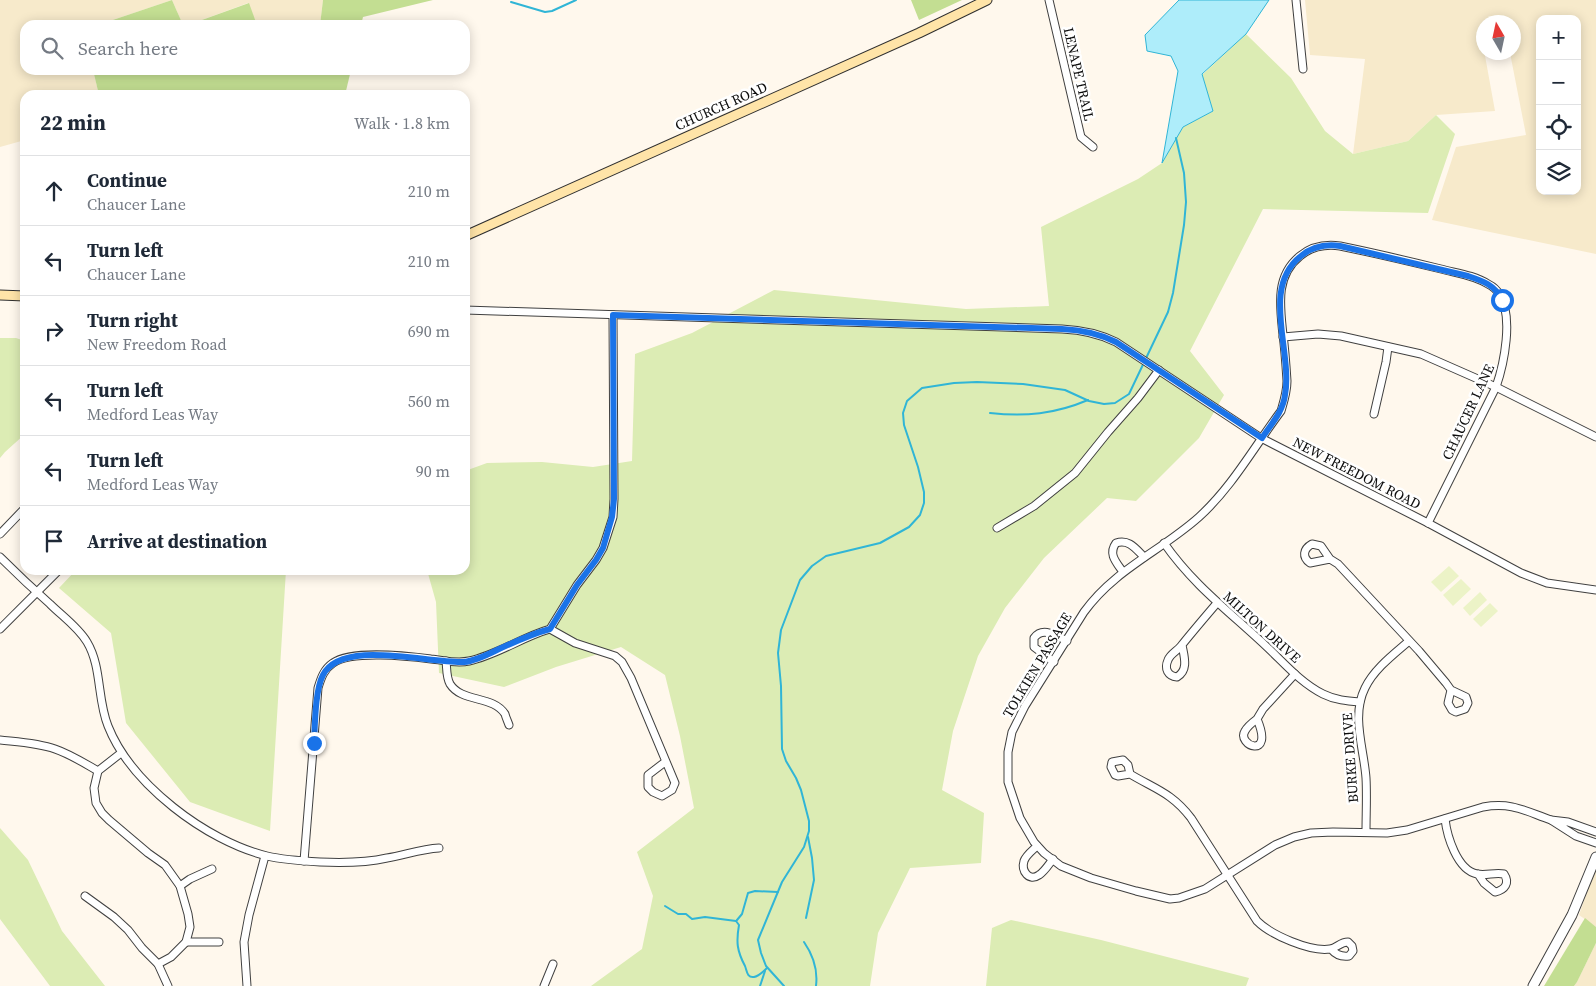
<!DOCTYPE html>
<meta charset="utf-8">
<style>
body{margin:0;font-family:"Source Serif 4",serif;background:#f2f2f3;color:#1f2937}
.controls{position:absolute;right:15px;top:15px;display:grid;overflow:hidden;border-radius:10px;box-shadow:0 2px 12px #0003}
.controls button{width:45px;height:45px;display:grid;place-items:center;padding:0;border:0;border-bottom:1px solid #e0e1e3;background:#fff;color:#1f2937;font:25px sans-serif}
.compass{position:absolute;left:1476px;top:15px;width:45px;height:45px;border-radius:50%;background:#fff;box-shadow:0 2px 12px #0003;rotate:351deg}
.stop{position:absolute;width:15px;height:15px;margin:-11px;border:4px solid #1a73e8;border-radius:50%;background:#fff}
.stop.end{background:#1a73e8;border-color:#fff;box-shadow:0 1px 5px #0008}
.list{margin:0;padding:0;list-style:none}
h2{display:flex;justify-content:space-between;align-items:center;height:65px;margin:0;padding:0 20px;font-size:21px}
h2 small{font-size:16px;font-weight:400;color:#747a83}
.list li{display:grid;grid-template-columns:32px 1fr auto;gap:15px;align-items:center;box-sizing:border-box;height:70px;padding:0 20px;border-top:1px solid #e0e1e3}
.list b{display:block;font-size:19px;white-space:nowrap}
.list p{margin:0;font-size:16px;white-space:nowrap;color:#747a83}
.list em{font-size:16px;font-style:normal;color:#747a83}
.icon{flex:none;width:28px;height:28px;fill:none;stroke:currentColor;stroke-width:2;stroke-linecap:round;stroke-linejoin:round}
.map{position:relative;flex:none;width:1596px;height:986px;overflow:hidden}
.search{position:absolute;background:#fff;box-shadow:0 2px 12px #0003;left:20px;top:20px;width:450px;height:55px;display:flex;align-items:center;gap:12px;box-sizing:border-box;padding:0 18px;border-radius:15px;color:#747a83;font-size:19px}
.panel{position:absolute;background:#fff;box-shadow:0 2px 12px #0003;left:20px;top:90px;width:450px;height:485px;border-radius:15px}
.map>svg:first-child{display:block}
</style>
<div class="map">
<svg width="1596" height="986" viewBox="0 0 1596 986">
<rect width="100%" height="100%" fill="#fff8ed"/>
<g fill="#f7eacb" fill-rule="evenodd">
<path d="M0 0H172L98 25H25V70H93L99 95H25V140L0 147Z"/>
<path d="M172 0H323L320 25H257L248 3 188 25H183Z"/>
<path d="M1305 0H1596V254L1432 220 1456 147 1526 135 1510 53 1514 52V22H1505L1504 21 1484 22 1483 26 1480 28 1495 111 1436 115 1408 141 1353 154 1365 59 1310 55ZM1540 19H1577V191H1540Z"/>
<path d="M1596 866V927L1579 915Z"/>
<path d="M1596 943V986H1574L1577 982Z"/>
</g>
<g fill="#dcecb4">
<path d="M1246 34 1291 78 1325 131 1353 154 1408 141 1436 115 1455 134 1428 213 1263 209 1190 351 1224 395 1199 438 1136 501 1107 498 1044 558 1005 608 978 656 953 731 942 790 984 813 981 863 910 868 878 933 870 986H591L642 949 653 896 637 852 694 808 680 736 665 675 621 647 556 667 504 687 439 673 436 602 427 570H465V471L487 463 542 462 593 467 632 461 635 354 692 333 774 290 966 309 1049 306 1041 227 1138 179 1162 163 1183 127 1213 111 1202 75Z"/>
<path d="M0 338H16L25 341V434L5 452 0 458Z"/>
<path d="M76 570H286L270 831 190 802 126 723 111 633 59 588Z"/>
<path d="M0 828 28 860 62 931 105 986H50L0 919Z"/>
<path d="M1011 920 1101 940 1249 978 1246 986H986L992 928Z"/>
</g>
<g fill="#c3de92">
<path d="M172 0 183 25H98Z"/>
<path d="M323 0H433L363 17 361 25H320Z"/>
<path d="M911 0H962L919 20Z"/>
<path d="M249 3 257 25H188Z"/>
<path d="M93 70H351L345 95H99Z"/>
<path d="M1585 918 1596 927V943L1577 982 1574 986H1544Z"/>
</g>
<g fill="#ecf3c7">
<path d="M1449 566 1459 576 1441 592 1431 582Z"/>
<path d="M1461 579 1471 589 1453 606 1443 595Z"/>
<path d="M1480 592 1487 600 1470 616 1463 608Z"/>
<path d="M1490 603 1498 611 1481 627 1473 619Z"/>
</g>
<path fill="#aeedfa" stroke="#30b5d6" d="M1179 0H1269L1246 34 1202 74 1213 111 1183 127 1162 163 1178 71 1171 56 1147 51 1145 35Z"/>
<g fill="none" stroke-linecap="round" stroke-linejoin="round">
<g stroke="#30b5d6" stroke-width="2">
<path d="M511 2 545 12 552 11 576 0"/>
<path d="M990 413C1025 417 1055 414 1088 400"/>
<path d="M665 906 678 914H686L692 919 705 917 736 921"/>
<path d="M806 918 814 880 812 858 808 837"/>
<path d="M737 920 742 914 748 893 755 891 778 892"/>
<path d="M736 921 739 925C736 942 737 951 745 966 747 971 747 978 754 977 759 976 764 971 767 968"/>
<path d="M804 942C813 955 818 970 816 986"/>
<path d="M760 986 765 971"/>
<path d="M784 986 766 966 761 953 758 940 782 882 804 847 809 831V821L801 790 796 778 786 761 782 749 781 686 778 653 781 630 800 580 812 566 826 556 880 543 909 527 920 515 924 503V492L918 467 904 425 903 413 907 401 922 388 954 383 977 382 1023 384 1065 390 1089 401 1104 404 1115 403 1129 394 1168 312 1173 293 1184 225 1186 202 1184 173 1176 138"/>
</g>
<g stroke="#404040" stroke-width="9">
<g id="minor">
<path d="M1049 0 1081 137 1093 147"/>
<path d="M1296 0 1303 69"/>
<path d="M465 310 1062 329C1082 330 1098 333 1116 342L1261 438 1428 523 1521 573 1547 583 1596 590"/>
<path d="M1283 337 1318 334 1341 336 1421 354 1496 387 1596 437"/>
<path d="M1374 414 1386 362 1388 347"/>
<path d="M1428 523 1496 387C1504 364 1514 316 1499 294 1497 290 1492 286 1488 284 1474 275 1456 273 1441 269 1408 261 1374 253 1340 246 1325 244 1312 246 1300 256 1275 276 1280 306 1283 335 1285 350 1286 365 1287 381 1287 392 1284 401 1281 411 1254 447 1232 487 1199 517 1161 551 1115 569 1084 612L1025 706 1012 732 1008 752V782L1020 818 1034 842 1044 853 1061 866 1091 878 1136 891 1170 899 1179 898 1205 889 1275 845 1294 837 1311 833 1333 832 1387 833 1407 830 1483 807C1512 802 1525 811 1551 820"/>
<path d="M997 528 1034 506 1075 473 1108 432 1138 398 1159 370"/>
<path d="M0 534 25 508"/>
<path d="M1164 543C1194 586 1230 612 1267 647 1284 663 1301 683 1323 694 1335 700 1347 701 1360 702"/>
<path d="M0 557C16 573 33 589 50 604 62 616 78 627 87 642 102 667 97 699 108 726 131 784 206 841 267 856 284 860 302 861 320 862 342 863 365 863 387 858 405 855 421 849 439 848"/>
<path d="M1330 559 1310 563C1302 557 1303 549 1312 544L1321 546 1330 559 1338 564 1419 651 1446 683 1451 690 1448 703 1452 710 1456 712 1465 709 1468 703 1466 697 1451 690"/>
<path d="M1123 572C1116 562 1108 554 1116 543 1129 539 1135 548 1144 557"/>
<path d="M0 629 59 570"/>
<path d="M550 629 575 643 615 656 622 662 631 678 675 783 672 790 662 796 653 792 648 787V775L665 762"/>
<path d="M1182 645C1184 656 1189 670 1177 677 1168 676 1164 669 1168 660 1170 654 1177 651 1181 646 1193 631 1205 617 1217 603"/>
<path d="M446 661C447 668 446 677 450 684 462 703 493 695 505 714 506 718 508 722 509 725"/>
<path d="M1054 662 1034 647V638C1043 626 1056 636 1067 641"/>
<path d="M1257 719C1253 722 1247 727 1245 731 1236 745 1275 761 1257 719L1263 709 1295 674"/>
<path d="M0 740C18 742 38 743 55 749 70 754 84 763 98 771"/>
<path d="M121 753 98 771 94 788 96 803 102 813 109 820 148 853 165 865 180 886 188 914 190 927 186 942 171 957 158 964"/>
<path d="M1130 774 1118 776 1115 775 1111 767 1112 762 1123 760 1128 765 1130 774C1155 789 1172 793 1191 818L1257 921C1271 935 1310 952 1330 949 1337 948 1340 942 1348 942L1352 946 1353 951 1349 956C1342 957 1336 955 1331 949"/>
<path d="M1445 819C1447 836 1457 870 1477 874 1486 876 1495 872 1504 874 1510 883 1505 890 1495 892L1484 883 1478 874"/>
<path d="M1366 832C1366 814 1367 796 1366 778 1364 749 1351 716 1365 688 1374 669 1394 654 1409 641"/>
<path d="M1596 832 1568 822 1551 820 1576 836 1596 843"/>
<path d="M1037 846C1033 850 1026 855 1024 861 1021 871 1029 882 1039 875 1045 871 1049 864 1053 859"/>
<path d="M304 861 318 688C321 678 324 669 333 663 351 650 408 656 431 659 443 660 456 664 469 661 497 655 522 637 550 629L577 585 596 560 603 548 613 517 614 499 613 315"/>
<path d="M180 886 190 879 212 869"/>
<path d="M85 896 114 917 128 930 142 948 158 964 168 986"/>
<path d="M186 942H219"/>
<path d="M247 986 244 942 249 915 265 856"/>
<path d="M544 986 553 964"/>
</g>
</g>
<g stroke="#404040" stroke-width="11">
<path id="tertiary" d="M1533 986 1572 915 1596 857"/>
</g>
<g stroke="#2f2f2f" stroke-width="11">
<g id="secondary">
<path d="M465 236 919 33 987 0"/>
<path d="M0 295 25 296"/>
</g>
</g>
<use href="#minor" stroke="#fff" stroke-width="7"/>
<use href="#tertiary" stroke="#fff" stroke-width="9"/>
<use href="#secondary" stroke="#ffe4a8" stroke-width="9"/>
</g>
<g fill="none" stroke-linecap="round" stroke-linejoin="round">
<path stroke="#1a73e8" stroke-width="6" d="M314 743C315 725 315 690 323 675 342 638 430 664 464 662 475 661 487 655 497 650 514 642 531 634 550 629L577 585 596 560 603 548 612 517 614 499 613 315 1062 329C1082 330 1098 333 1116 342L1262 438C1271 424 1283 412 1285 395 1293 351 1260 288 1301 256 1313 246 1326 244 1340 246L1468 276C1483 281 1495 285 1502 300"/>
</g>
<g text-anchor="middle" dominant-baseline="central" stroke-width="5" stroke-linejoin="round" paint-order="stroke">
<g font-size="14" fill="#0d0d0d" stroke="#fff">
<text transform="translate(1079 74) rotate(77)">LENAPE TRAIL</text>
<text transform="translate(721 106) rotate(-24)">CHURCH ROAD</text>
<text transform="translate(1468 412) rotate(-65)">CHAUCER LANE</text>
<text transform="translate(1357 473) rotate(27)">NEW FREEDOM ROAD</text>
<text transform="translate(1262 627) rotate(42)">MILTON DRIVE</text>
<text transform="translate(1037 665) rotate(-59)">TOLKIEN PASSAGE</text>
<text transform="translate(1350 758) rotate(-94)">BURKE DRIVE</text>
</g>
</g>
</svg>
<div class="controls">
<button>+</button>
<button>−</button>
<button><svg class="icon" aria-label="locate" viewBox="0 0 24 24"><circle cx="12" cy="12" r="6"/><path d="M12 2v4M12 18v4M2 12h4M18 12h4"/></svg></button>
<button><svg class="icon" aria-label="layers" viewBox="0 0 24 24"><path d="M12 4l9 5-9 5-9-5zM3 14l9 5 9-5"/></svg></button>
</div>
<svg class="compass" viewBox="-18 -18 36 36"><path d="M0-13l5 13h-10z" fill="#e53935"/><path d="M0 13l5-13h-10z" fill="#747a83"/></svg>
<div class="stop" style="left:1502px;top:300px"></div>
<div class="stop end" style="left:314px;top:743px"></div>
<div class="search"><svg class="icon" aria-label="search" viewBox="0 0 24 24"><circle cx="10" cy="10" r="6"/><path d="M15 15l6 6"/></svg>Search here</div>
<section class="panel">
<h2>22 min<small>Walk · 1.8 km</small></h2>
<ul class="list">
<li><svg class="icon" aria-label="ahead" viewBox="0 0 24 24"><path d="M12 20V5M6 11l6-6 6 6"/></svg><div><b>Continue</b><p>Chaucer Lane</p></div><em>210 m</em></li>
<li><svg class="icon" aria-label="left" viewBox="0 0 24 24"><path d="M17 20v-9H6M10 6l-5 5 5 5"/></svg><div><b>Turn left</b><p>Chaucer Lane</p></div><em>210 m</em></li>
<li><svg class="icon" aria-label="right" viewBox="0 0 24 24"><path d="M7 20v-9h11M14 6l5 5-5 5"/></svg><div><b>Turn right</b><p>New Freedom Road</p></div><em>690 m</em></li>
<li><svg class="icon" aria-label="left" viewBox="0 0 24 24"><path d="M17 20v-9H6M10 6l-5 5 5 5"/></svg><div><b>Turn left</b><p>Medford Leas Way</p></div><em>560 m</em></li>
<li><svg class="icon" aria-label="left" viewBox="0 0 24 24"><path d="M17 20v-9H6M10 6l-5 5 5 5"/></svg><div><b>Turn left</b><p>Medford Leas Way</p></div><em>90 m</em></li>
<li><svg class="icon" aria-label="arrive" viewBox="0 0 24 24"><path d="M6 21V4h12l-3 4 3 4H6"/></svg><div><b>Arrive at destination</b></div></li>
</ul>
</section>
</div>
